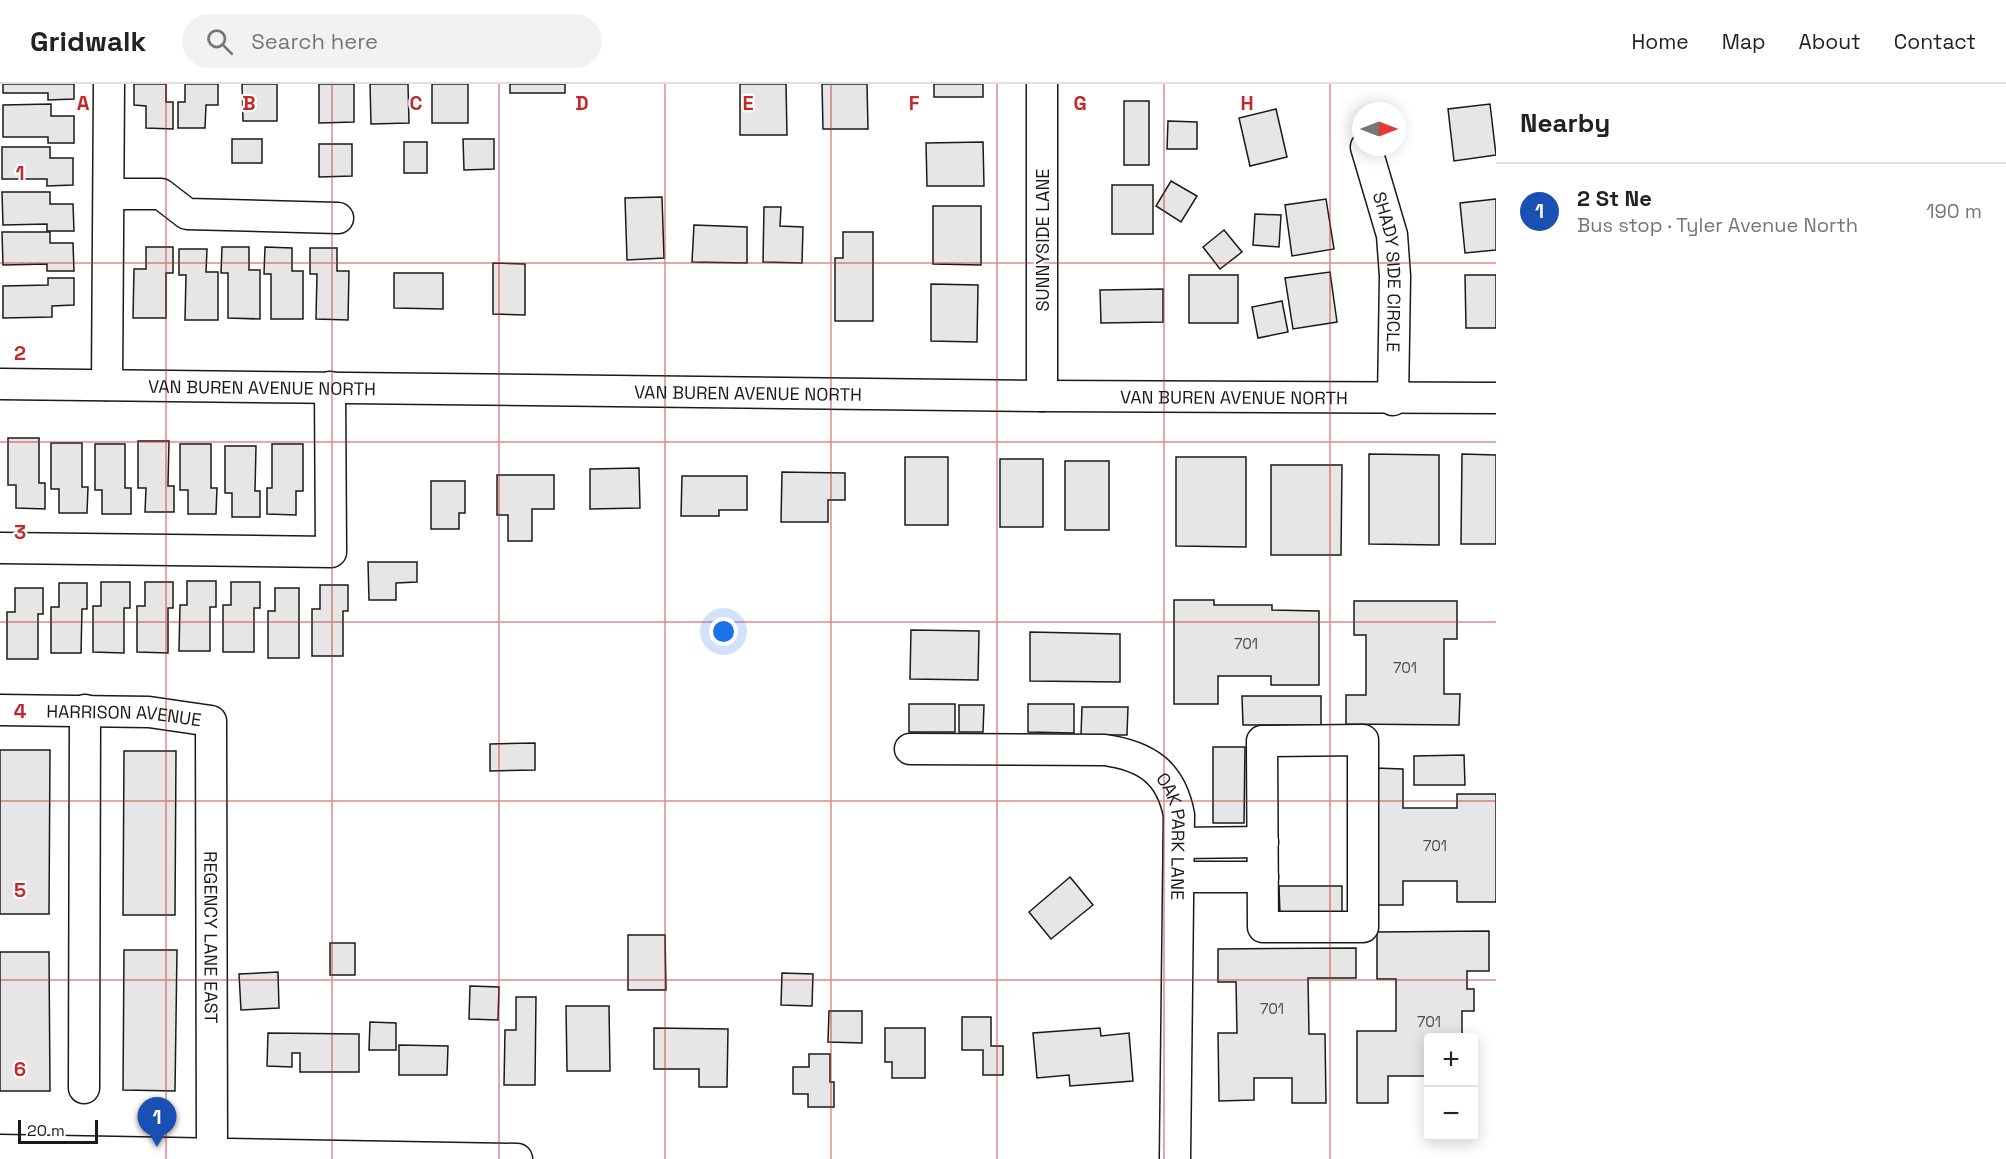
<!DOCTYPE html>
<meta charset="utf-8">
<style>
body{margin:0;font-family:"Space Grotesk",sans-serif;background:#f2f2f2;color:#222}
.controls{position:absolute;right:18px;bottom:18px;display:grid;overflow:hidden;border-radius:6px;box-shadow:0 3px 15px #0003}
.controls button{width:54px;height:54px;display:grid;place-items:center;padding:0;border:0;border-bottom:2px solid #e0e0e0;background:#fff;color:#222;font:30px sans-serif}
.compass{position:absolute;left:1352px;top:18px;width:54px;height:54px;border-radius:50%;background:#fff;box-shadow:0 3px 15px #0003;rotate:90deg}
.scale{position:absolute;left:18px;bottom:15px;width:80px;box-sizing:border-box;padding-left:6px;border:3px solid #1a1a1a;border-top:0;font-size:16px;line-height:21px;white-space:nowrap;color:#1a1a1a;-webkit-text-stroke:4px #fff;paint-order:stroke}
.you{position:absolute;left:724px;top:548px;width:21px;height:21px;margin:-15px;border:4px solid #fff;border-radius:50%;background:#1a73e8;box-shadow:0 0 0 9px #1a73e833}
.badge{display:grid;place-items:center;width:39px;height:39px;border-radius:50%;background:#b45309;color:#fff;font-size:20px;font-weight:700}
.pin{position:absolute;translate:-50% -50px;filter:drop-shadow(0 2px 3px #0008)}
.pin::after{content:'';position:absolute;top:32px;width:21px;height:18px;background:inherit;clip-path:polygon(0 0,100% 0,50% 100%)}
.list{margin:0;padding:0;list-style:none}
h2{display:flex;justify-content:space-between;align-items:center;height:78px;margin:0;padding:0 24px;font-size:26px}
h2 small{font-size:20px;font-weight:400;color:#767676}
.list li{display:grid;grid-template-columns:39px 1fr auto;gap:18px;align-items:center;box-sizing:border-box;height:96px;padding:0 24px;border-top:2px solid #e0e0e0}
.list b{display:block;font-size:22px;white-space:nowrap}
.list p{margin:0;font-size:20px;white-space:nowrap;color:#767676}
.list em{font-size:20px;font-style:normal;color:#767676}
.icon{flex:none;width:33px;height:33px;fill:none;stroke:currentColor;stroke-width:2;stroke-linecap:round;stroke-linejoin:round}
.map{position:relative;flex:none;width:1496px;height:1075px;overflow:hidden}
header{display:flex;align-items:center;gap:36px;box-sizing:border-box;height:84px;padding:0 30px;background:#fff;border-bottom:2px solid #e0e0e0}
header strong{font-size:28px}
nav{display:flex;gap:33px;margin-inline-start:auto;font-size:21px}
.search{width:420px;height:54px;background:#f2f2f2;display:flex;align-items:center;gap:15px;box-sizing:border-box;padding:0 21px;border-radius:33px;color:#767676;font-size:22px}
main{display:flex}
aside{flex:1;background:#fff}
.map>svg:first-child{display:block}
</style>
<header>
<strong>Gridwalk</strong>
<div class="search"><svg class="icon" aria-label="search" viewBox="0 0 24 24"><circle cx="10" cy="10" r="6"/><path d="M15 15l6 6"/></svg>Search here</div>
<nav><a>Home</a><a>Map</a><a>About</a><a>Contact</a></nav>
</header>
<main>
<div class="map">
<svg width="1496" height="1075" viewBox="0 0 1496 1075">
<rect width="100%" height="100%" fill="#fff"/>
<g fill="#e6e6e6" stroke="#1a1a1a" stroke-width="1.5">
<path d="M3 0H74V15L48 16V9H3Z"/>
<path d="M134 0H166V18H173V45L146 44V22L134 21Z"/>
<path d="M185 0H218V21H206L205 44H178V18H185Z"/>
<path d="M242 0H277V37H243Z"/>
<path d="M319 0H354V38L319 39Z"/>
<path d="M370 0H408L409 39 371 40Z"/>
<rect x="432" y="0" width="36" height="39"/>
<rect x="510" y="0" width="55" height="9"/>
<path d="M740 0H786L787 51H740Z"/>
<path d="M822 0H867L868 45H823Z"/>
<rect x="934" y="0" width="49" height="13"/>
<rect x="1124" y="17" width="25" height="64"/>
<path d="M51 20V32H74V59H48V53H3V21Z"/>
<path d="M1490 20 1496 71 1454 77 1448 25Z"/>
<path d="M1276 25 1287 73 1250 82 1239 34Z"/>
<path d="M1168 37 1197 38V65H1167Z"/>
<rect x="232" y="55" width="30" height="24"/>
<path d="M463 55H494V85L464 86Z"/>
<rect x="404" y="58" width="23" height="31"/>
<path d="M983 58 984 102H927L926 59Z"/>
<path d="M319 60H352V92L319 93Z"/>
<path d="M2 63H50V74H73V101L47 102V95H2Z"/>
<path d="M1171 97 1197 112 1181 138 1156 122Z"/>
<rect x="1112" y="101" width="41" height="49"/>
<path d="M2 108H50V120H73L74 147H47V140L3 141Z"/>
<path d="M662 113 664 174 627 176 625 114Z"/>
<path d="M1326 115 1334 165 1292 172 1285 121Z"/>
<path d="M1496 115V166L1465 169 1460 119Z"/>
<path d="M933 122H981V181L933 180Z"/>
<path d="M764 123H781L780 142 803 143 802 179 763 178Z"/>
<path d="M1255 130 1281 131 1279 163 1253 161Z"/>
<path d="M694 141 747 143V179L692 178Z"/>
<path d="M1224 146 1242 168 1220 185 1203 163Z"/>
<path d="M2 148H50V159H73L74 187H47V180L3 181Z"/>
<path d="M843 148H873V237H835V174H843Z"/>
<path d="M146 163H173V189H166V234H133L134 185H146Z"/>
<path d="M222 163H249V186H260V235L228 234V189H221Z"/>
<path d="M265 163 292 164V187H303V235H271V190H264Z"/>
<path d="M310 164H337V187H349L348 236 316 235 317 190H310Z"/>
<path d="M179 165H207L206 188H218V236H185L186 191H179Z"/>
<path d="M493 179 525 180V231L493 230Z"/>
<path d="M1330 188 1337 238 1293 245 1285 194Z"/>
<path d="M394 189H443V225L394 224Z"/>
<rect x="1189" y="191" width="49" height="48"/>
<path d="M1465 191H1496V244H1466Z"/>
<path d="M48 194H74V221L52 222V233L3 234V202L48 201Z"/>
<path d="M931 200 978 201 977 258 931 257Z"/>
<path d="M1163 205V238L1101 239 1100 206Z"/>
<path d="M1282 217 1288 248 1258 254 1252 223Z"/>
<path d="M8 354H39V399H45V425L16 424V401H8Z"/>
<path d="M138 357H169L168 402H174V428H145L146 404H138Z"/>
<path d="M51 359H82V403H88L87 429H59V405H51Z"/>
<path d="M95 360H125V404H131V430H102V406H95Z"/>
<path d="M180 360H211V404H217L216 430H188V406H180Z"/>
<path d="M272 360H303V407H296V431L267 430V404H272Z"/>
<path d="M225 362H256L255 407H260V433H232V409H225Z"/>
<path d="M1369 370 1439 371V461L1369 460Z"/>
<path d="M1462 370 1496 371V460H1461Z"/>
<rect x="905" y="373" width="43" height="68"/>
<path d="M1176 373H1246V463L1176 462Z"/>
<rect x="1000" y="375" width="43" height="68"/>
<rect x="1065" y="377" width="44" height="69"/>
<path d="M1271 381H1342L1341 471H1271Z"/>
<path d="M639 384 640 424 590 425V385Z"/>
<path d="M782 388 845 389V416H828V438H781Z"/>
<path d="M497 391H554V425H532V457H508V431H497Z"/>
<path d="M682 392H747V426H719V432H681Z"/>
<path d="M431 397H465V429H459V445H431Z"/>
<path d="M368 478H417V498L396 499V516H369Z"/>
<path d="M187 497H216V523H210V567H179L180 521H187Z"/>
<path d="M101 498H130V524H124V569L93 568V522H101Z"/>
<path d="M145 498H173V524H168V569L137 568V522H145Z"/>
<path d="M231 498H260V524H254V568H223V521H231Z"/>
<path d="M59 499H87V525H82L81 569H51V523H59Z"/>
<path d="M320 501H348V527H343V572H312V525H320Z"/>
<path d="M15 504H43V530H38V575H7V528H15Z"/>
<path d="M275 504H299V574H268V527H275Z"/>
<path d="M1174 516H1214V521H1272V526L1319 527V601H1271V592H1218V620H1174Z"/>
<path d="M1354 517H1457V555H1444V610H1460L1459 641 1346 640V611H1366V551H1354Z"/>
<path d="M911 546 979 547 978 596 910 595Z"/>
<path d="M1030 548 1120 550V598L1030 597Z"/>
<path d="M1242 612H1321V641H1243Z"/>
<rect x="909" y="620" width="46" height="28"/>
<path d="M1028 620H1074V649L1028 648Z"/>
<path d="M959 621H984L983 648H959Z"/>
<path d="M1082 623H1128L1127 651H1081Z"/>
<path d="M535 659V686L490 687V660Z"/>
<path d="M1213 663H1245L1244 739H1213Z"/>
<path d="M0 666H50L49 830H0Z"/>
<path d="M124 667H176L175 831H123Z"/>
<path d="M1464 671 1465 701H1414V672Z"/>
<path d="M1375 684 1403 685V724H1457V710H1496V818H1457V797H1403V821H1374Z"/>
<path d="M1070 793 1093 821 1051 855 1029 828Z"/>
<path d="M1279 802H1342V831H1280Z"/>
<path d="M1489 847V887H1467V905H1474V927H1462V954H1428V992H1388V1019H1357V947H1396V895H1377V848Z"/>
<path d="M628 851H665L666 906H628Z"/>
<rect x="330" y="859" width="25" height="32"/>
<path d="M1356 864V894H1308L1309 950H1325L1326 1019H1292V994H1254V1016L1219 1017 1218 949H1237L1236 898H1218V865Z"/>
<path d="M124 866H177L175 1007 123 1006Z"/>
<path d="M0 868H49L50 1007H0Z"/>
<path d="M278 888 279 924 241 926 239 890Z"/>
<path d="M782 889 813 890 812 922 781 921Z"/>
<path d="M470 902 499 903 498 936 469 935Z"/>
<path d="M516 913H536L535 1001H504L505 946H516Z"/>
<path d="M566 922H609L610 987H567Z"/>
<path d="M829 927H862V959L828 958Z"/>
<path d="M962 933H991V962H1003V991H983V966H962Z"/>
<path d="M370 938 396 939V966H369Z"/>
<path d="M654 944 728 945 727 1003H699V985H654Z"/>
<path d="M885 944H925V994H892V978H885Z"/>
<path d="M1100 944 1101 952 1129 949 1133 997 1070 1002 1069 991 1037 994 1033 949Z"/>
<path d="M268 949 359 950V988H300V969H292V983L267 982Z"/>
<path d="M399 961 448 962 447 991H399Z"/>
<path d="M809 970H830V998H834V1023H808V1010H793V983H809Z"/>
</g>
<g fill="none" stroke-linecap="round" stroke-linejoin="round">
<g stroke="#1a1a1a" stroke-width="33">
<g id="minor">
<path d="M1042 0V312"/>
<path id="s1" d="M1366 63 1392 151 1395 192 1393 316"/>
<path d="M110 110H161L187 130 338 134"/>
<path id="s2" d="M0 300 1042 312 1496 314"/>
<path d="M107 301 109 0"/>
<path d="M0 464 331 468 330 303"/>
<path id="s3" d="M0 626 149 628 211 637 212 1070"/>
<path d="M1363 656V843H1263L1262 657Z"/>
<path id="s4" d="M910 665 1105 666C1146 672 1171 688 1179 731L1175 1075"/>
<path d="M1179 759 1263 758"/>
<path d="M1180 793H1263"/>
<path d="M84 1004 85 626"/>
<path d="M0 1066 517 1075"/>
</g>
</g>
<use href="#minor" stroke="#fff" stroke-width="30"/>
</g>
<path fill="none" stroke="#c62828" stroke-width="1.5" stroke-opacity="0.55" d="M166 0V1075M332 0V1075M499 0V1075M665 0V1075M831 0V1075M997 0V1075M1164 0V1075M1330 0V1075M0 179H1496M0 358H1496M0 538H1496M0 717H1496M0 896H1496"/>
<g text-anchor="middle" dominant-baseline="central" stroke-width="4.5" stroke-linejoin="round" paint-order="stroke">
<g font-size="15" fill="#4d4d4d">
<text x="1246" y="559">701</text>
<text x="1405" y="583">701</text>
<text x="1435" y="761">701</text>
<text x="1272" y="924">701</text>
<text x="1429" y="937">701</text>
</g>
<g font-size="18" fill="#1a1a1a" stroke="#fff">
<text transform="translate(1042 156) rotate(-90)">SUNNYSIDE LANE</text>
<text stroke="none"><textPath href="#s1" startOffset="128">SHADY SIDE CIRCLE</textPath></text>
<text stroke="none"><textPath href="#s2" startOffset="262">VAN BUREN AVENUE NORTH</textPath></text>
<text stroke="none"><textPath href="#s2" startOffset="748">VAN BUREN AVENUE NORTH</textPath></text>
<text stroke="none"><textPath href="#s2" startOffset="1234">VAN BUREN AVENUE NORTH</textPath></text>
<text stroke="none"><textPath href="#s3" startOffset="124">HARRISON AVENUE</textPath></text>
<text stroke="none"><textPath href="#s4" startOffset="322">OAK PARK LANE</textPath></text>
<text stroke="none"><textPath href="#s3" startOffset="428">REGENCY LANE EAST</textPath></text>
</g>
</g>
<g font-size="20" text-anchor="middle" font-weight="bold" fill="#c62828" stroke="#fff" stroke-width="4.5" stroke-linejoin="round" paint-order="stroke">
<text x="83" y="26">A</text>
<text x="249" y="26">B</text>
<text x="416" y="26">C</text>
<text x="582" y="26">D</text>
<text x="748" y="26">E</text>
<text x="914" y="26">F</text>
<text x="1080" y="26">G</text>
<text x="1247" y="26">H</text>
<text x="20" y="96">1</text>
<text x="20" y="276">2</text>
<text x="20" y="455">3</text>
<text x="20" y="634">4</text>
<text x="20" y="813">5</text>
<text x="20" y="992">6</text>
</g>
</svg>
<div class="controls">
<button>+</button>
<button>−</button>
</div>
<svg class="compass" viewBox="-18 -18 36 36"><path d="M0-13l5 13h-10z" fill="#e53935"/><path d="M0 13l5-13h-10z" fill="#767676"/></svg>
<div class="scale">20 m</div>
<div class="you"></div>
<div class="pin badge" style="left:157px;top:1063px;background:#1a4fb4">1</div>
</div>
<aside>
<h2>Nearby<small></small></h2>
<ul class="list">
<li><span class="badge" style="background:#1a4fb4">1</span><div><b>2 St Ne</b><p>Bus stop · Tyler Avenue North</p></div><em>190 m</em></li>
</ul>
</aside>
</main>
